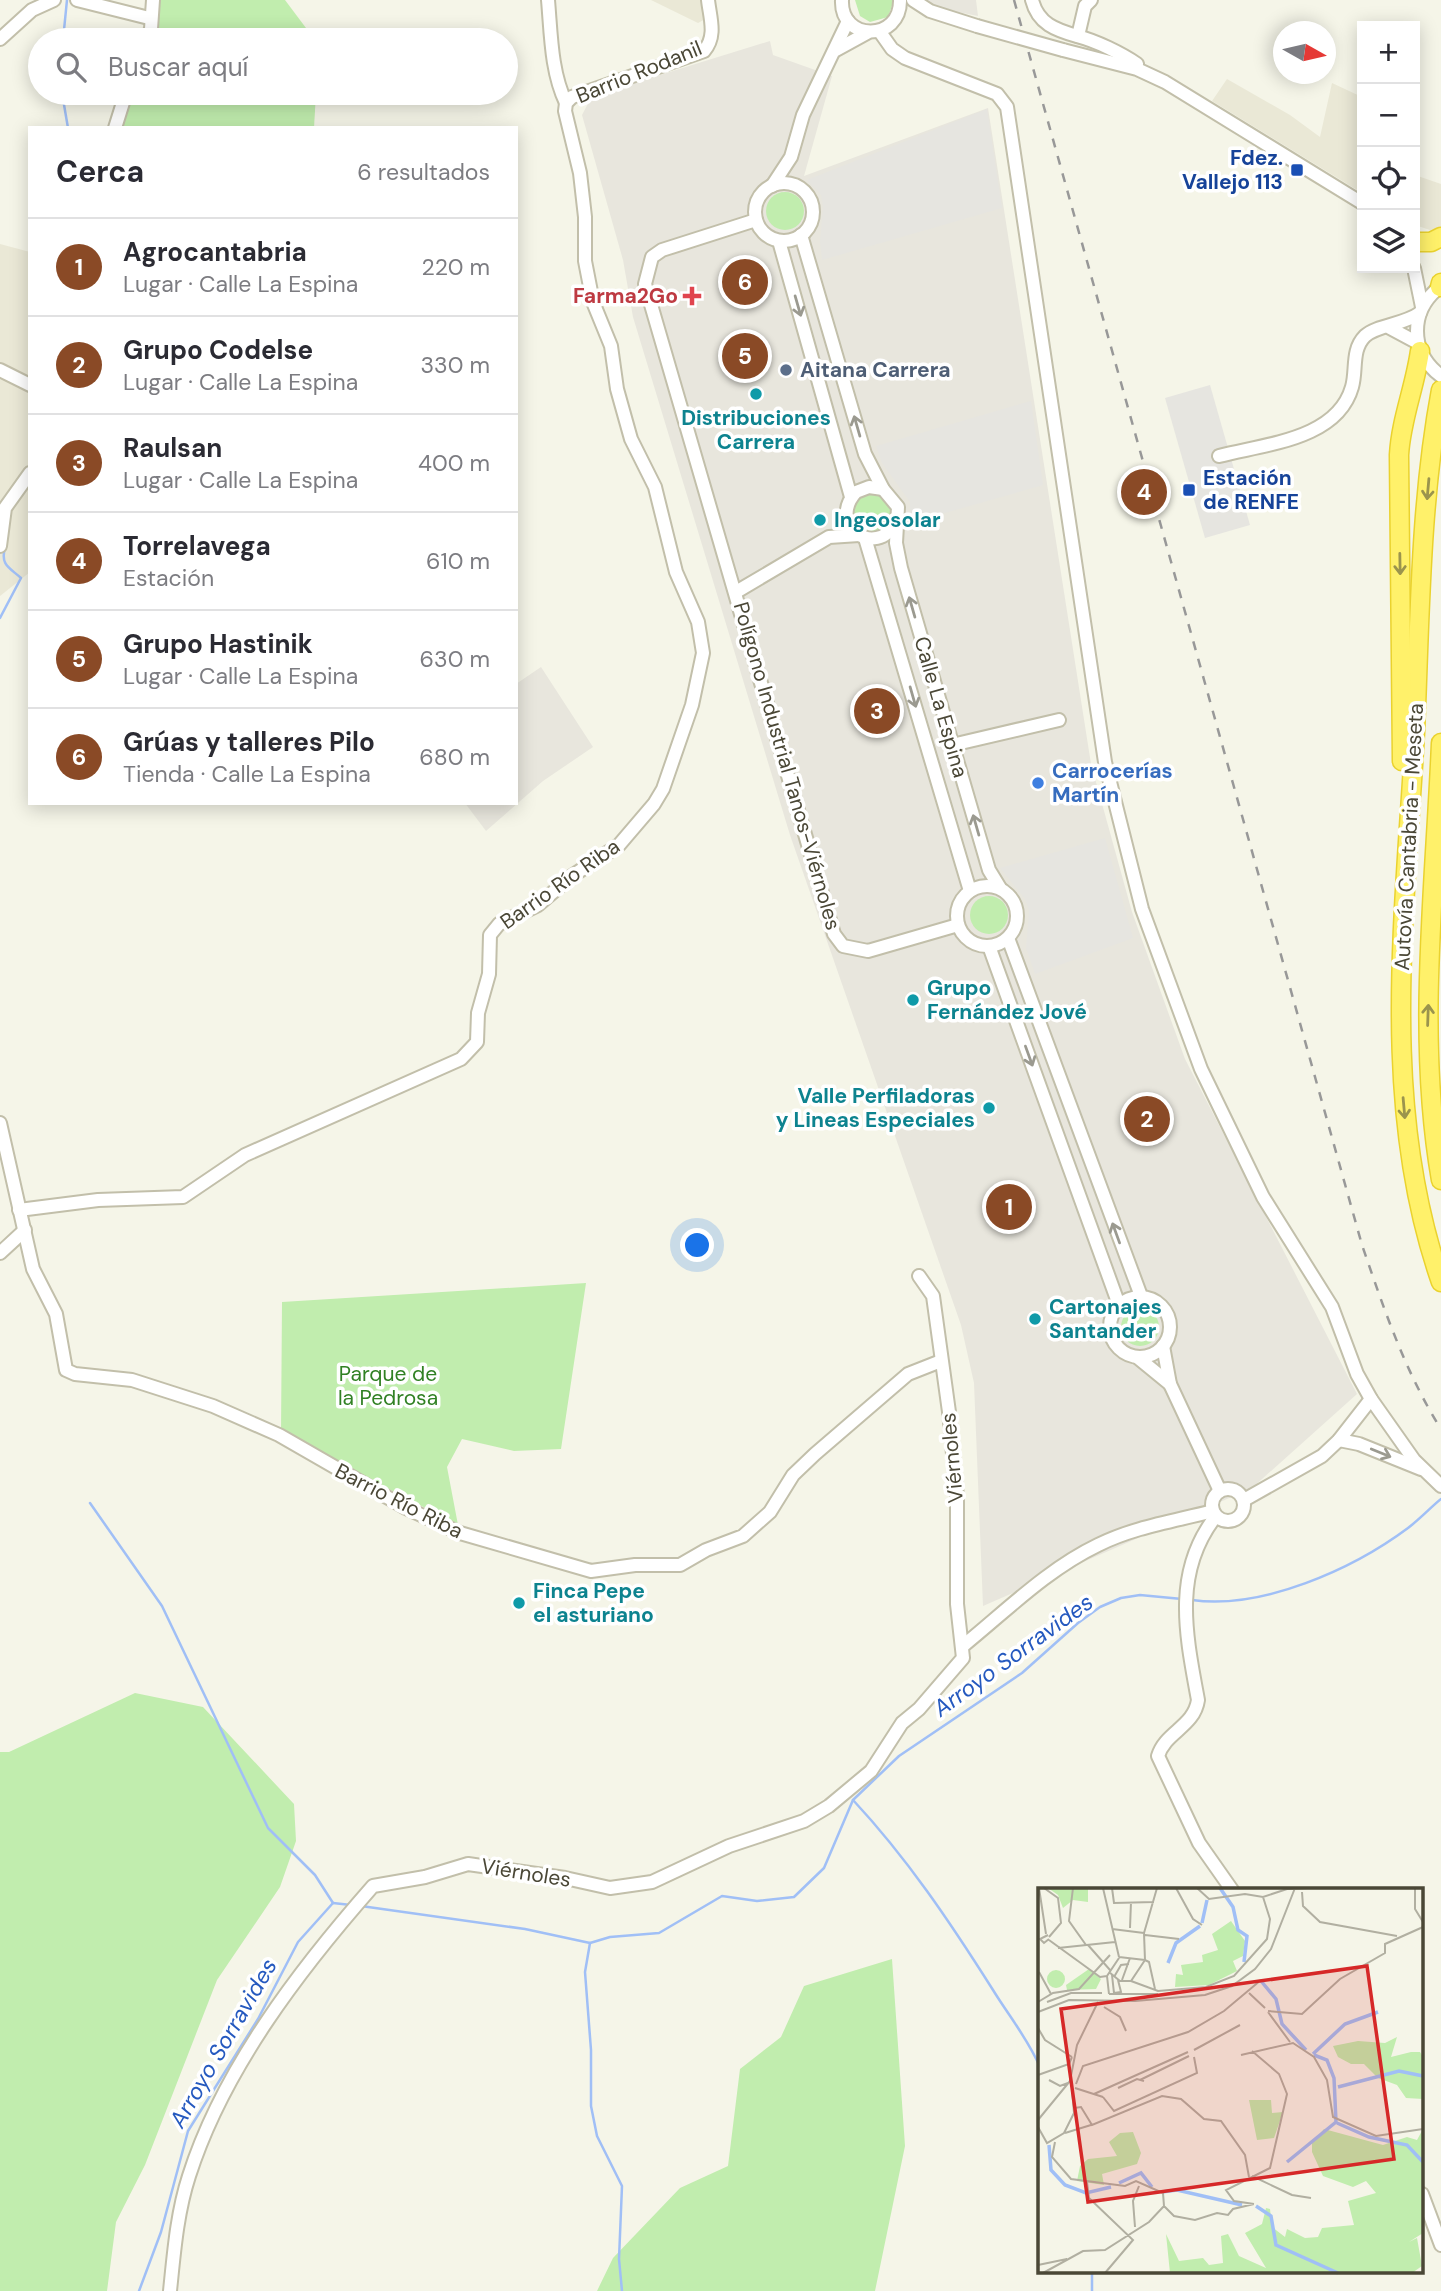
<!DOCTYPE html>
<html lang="es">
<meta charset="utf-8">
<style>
body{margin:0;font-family:"DM Sans",sans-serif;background:#f2f2f3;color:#2b2b33}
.controls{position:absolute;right:21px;top:21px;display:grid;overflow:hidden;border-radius:0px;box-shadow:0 4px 18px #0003}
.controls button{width:63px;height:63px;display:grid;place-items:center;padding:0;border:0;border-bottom:2px solid #e1e1e2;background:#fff;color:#2b2b33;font:35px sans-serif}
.compass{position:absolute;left:1273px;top:21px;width:63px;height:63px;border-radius:50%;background:#fff;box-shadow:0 4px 18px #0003;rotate:98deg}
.you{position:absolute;left:698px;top:1246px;width:24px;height:24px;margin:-18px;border:5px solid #fff;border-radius:50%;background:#1a73e8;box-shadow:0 0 0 10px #1a73e833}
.badge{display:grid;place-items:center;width:46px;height:46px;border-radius:50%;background:#8a4a26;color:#fff;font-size:23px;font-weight:700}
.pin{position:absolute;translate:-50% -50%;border:4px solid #fff;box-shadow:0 2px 7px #0006}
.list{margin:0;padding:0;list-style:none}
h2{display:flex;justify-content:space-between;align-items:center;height:91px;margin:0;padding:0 28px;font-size:30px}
h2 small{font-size:23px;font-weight:400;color:#7c7c81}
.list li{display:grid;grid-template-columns:46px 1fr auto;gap:21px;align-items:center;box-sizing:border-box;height:98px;padding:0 28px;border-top:2px solid #e1e1e2}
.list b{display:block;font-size:26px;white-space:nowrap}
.list p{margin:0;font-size:23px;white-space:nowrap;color:#7c7c81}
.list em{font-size:23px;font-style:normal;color:#7c7c81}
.icon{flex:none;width:38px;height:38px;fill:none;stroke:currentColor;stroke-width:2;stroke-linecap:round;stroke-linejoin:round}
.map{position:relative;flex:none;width:1441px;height:2291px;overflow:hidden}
.search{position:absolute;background:#fff;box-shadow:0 4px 18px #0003;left:28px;top:28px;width:490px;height:77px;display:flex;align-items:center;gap:18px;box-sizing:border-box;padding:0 24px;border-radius:38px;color:#7c7c81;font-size:26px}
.panel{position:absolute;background:#fff;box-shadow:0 4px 18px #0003;left:28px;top:126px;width:490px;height:679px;border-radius:0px}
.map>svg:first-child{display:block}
</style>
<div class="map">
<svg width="1441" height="2291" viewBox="0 0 1441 2291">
<rect width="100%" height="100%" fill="#f5f5e8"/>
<g fill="#eae8d6">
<path d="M651 0H704L707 18 698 23Z"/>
<path d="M1227 79 1290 115 1320 137 1332 83 1362 97V193L1212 101Z"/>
<path d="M1415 175 1441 184V228L1430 230 1415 225Z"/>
<path d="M0 244 30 252V572L0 596Z"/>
</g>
<g fill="#e8e6dd">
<path d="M922 0H976L978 16 938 8Z"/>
<path d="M770 41 773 55 832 76 804 176 988 108 1091 764 1132 912 1185 1059 1357 1394 1252 1488 983 1606 974 1383 961 1325 790 835 633 317 623 260 582 115 592 96Z"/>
<path d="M541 667 593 747 543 781 486 831 465 803H516V684Z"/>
</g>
<g fill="#c1edae">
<path d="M156 0H285L315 40H147Z"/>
<path d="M855 0H894L888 17 870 22 860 16Z"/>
<path d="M129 93H316L314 128H117Z"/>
<circle cx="785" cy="211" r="19"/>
<circle cx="872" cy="513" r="20"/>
<circle cx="989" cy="915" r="19"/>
<path d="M586 1283 561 1449 514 1451 462 1439 447 1467 458 1525 281 1433 282 1302Z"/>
<circle cx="1140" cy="1327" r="19"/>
<path d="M135 1693 203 1707 294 1804 296 1841 280 1887 217 1980 145 2165 116 2222 107 2291H0V1752H9Z"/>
<path d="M892 1959 905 2146 875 2291H597L613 2258 680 2188 728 2166 740 2069 781 2037 804 1986Z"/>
</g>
<g fill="#e6e5e0">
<path d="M987 109 1002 208 822 260 820 242 823 207 821 195 807 180Z"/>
<path d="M1210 385 1250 525 1205 538 1165 398Z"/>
<path d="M1031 401 1043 485 910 523V502L882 463 876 446Z"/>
<path d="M1105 838 1133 938 1035 974 1026 948 1029 911 1025 899 1000 868Z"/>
</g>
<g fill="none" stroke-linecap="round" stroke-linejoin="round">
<g stroke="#a0bff6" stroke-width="2.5">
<path d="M63 40 67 0"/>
<path d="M62 93 68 128"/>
<path d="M7 535 11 507"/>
<path d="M0 618 21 578C10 568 0 565 5 548"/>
<path d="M90 1503 162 1606 268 1828 315 1875 333 1903"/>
<path d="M1192 1600C1262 1610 1353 1569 1408 1528 1420 1519 1430 1508 1441 1499"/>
<path d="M853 1800C907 1858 950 1922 993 1990 1009 2016 1028 2039 1040 2067"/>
<path d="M333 1903 351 1905"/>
<path d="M361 1906 525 1929 590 1943 610 1937 659 1933 722 1896 757 1901 794 1897 824 1868 853 1800 899 1756 1022 1673 1078 1623 1100 1607 1121 1598 1140 1595 1182 1599"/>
<path d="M590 1943 585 1972 591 2050V2106L597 2136 622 2186 619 2259 622 2291"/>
<path d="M1092 2272V2291"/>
<path d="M139 2291 161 2232 188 2131 258 2019 298 1942 333 1903"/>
</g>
<g stroke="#c2bfaa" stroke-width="16">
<g id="minor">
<path d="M77 0 149 18"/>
<path d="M548 0C551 34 551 72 566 103"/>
<path d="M842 0C840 42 901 42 900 0"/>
<path d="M913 0 930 11 977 26"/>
<path d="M1032 0C1038 24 1056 30 1077 36 1096 41 1121 53 1137 64"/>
<path d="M880 32 892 49 905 58 997 94 1007 107 1105 762 1142 909 1201 1069 1263 1197 1332 1307 1357 1374 1371 1399 1414 1460 1441 1486"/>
<path d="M1078 36 1085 6 1091 0"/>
<path d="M0 39 32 10 54 0"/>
<path d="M146 40 151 29 153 0"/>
<path d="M836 50 867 33"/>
<path d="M1063 50 1137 69 1165 82 1362 203"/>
<path d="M115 128 126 93"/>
<circle cx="784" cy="212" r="29"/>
<path d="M772 186 791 157 803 115 848 21"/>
<path d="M756 220 662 250 652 257 645 284 834 934 843 946 868 951 958 925"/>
<path d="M801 235 865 454 883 489 898 507 896 543 901 568 989 870 1000 888"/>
<path d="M779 241 851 497"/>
<path d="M1414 268 1422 307"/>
<path d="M1441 286C1409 310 1409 352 1441 376"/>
<path d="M1390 328 1418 343"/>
<path d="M0 370 30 385"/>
<path d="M1219 456C1264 444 1337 440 1352 387 1357 370 1351 350 1365 336 1377 325 1403 325 1420 313"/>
<path d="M883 489 869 487 856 492C826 525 876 560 896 522"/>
<path d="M865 538 970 891"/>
<path d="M0 546 5 508 30 473"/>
<path d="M736 592 829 537 859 535"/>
<path d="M952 745 1059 720"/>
<circle cx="987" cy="916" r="30"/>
<path d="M1008 938 1141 1296"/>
<path d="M989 946 1119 1305"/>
<path d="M0 1123 33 1269 56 1314 66 1370 75 1374 132 1380 213 1406 279 1435 406 1508 460 1533 591 1571 635 1565H680L706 1550 743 1536 770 1512 793 1475 815 1454 908 1374 941 1361"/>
<path d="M19 1210 98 1200 183 1197 245 1155 461 1059 477 1042 478 1013 489 974 490 935 499 924 538 905 572 876 619 845 654 804 663 789 692 705 703 653 698 622 676 572 655 487 631 439 617 389 611 346 593 302 585 261V217L580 173 565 111 566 103 572 97 704 51C717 36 710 18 708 0"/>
<path d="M0 1253 25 1230"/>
<circle cx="1140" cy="1327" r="30"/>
<path d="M1163 1346 1170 1384 1220 1491"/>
<path d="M1137 1357 1170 1384"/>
<path d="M1339 1440 1359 1444 1421 1469"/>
<circle cx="1228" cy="1505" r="16"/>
<path d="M1244 1500 1322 1456 1339 1440 1371 1399"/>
<path d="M1216 1516C1172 1572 1186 1635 1198 1700 1194 1727 1165 1732 1158 1756L1199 1843 1232 1890"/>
<path d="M964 1645C1007 1610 1048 1569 1098 1545 1134 1527 1175 1521 1213 1511"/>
<path d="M1422 2194 1441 2245"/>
<path d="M170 2291C174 2252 177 2213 189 2176 223 2069 300 1969 373 1886L425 1877 468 1864 565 1878 610 1888 652 1882 729 1846 804 1821 829 1806 871 1771 902 1723 919 1709 963 1658 957 1604V1496L949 1412 933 1296 919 1276"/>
</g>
</g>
<g stroke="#ead22e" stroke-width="21">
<g id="highway">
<path d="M1415 242H1431L1441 237"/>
<path d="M1440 287 1441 283"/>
<path d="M1441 390C1420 502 1420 618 1415 732 1405 915 1379 1105 1441 1282"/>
<path d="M1441 743C1435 889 1416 1036 1441 1180"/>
<path d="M1402 761 1399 455C1401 419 1415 387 1420 351"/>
</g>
</g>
<use href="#minor" stroke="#fff" stroke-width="12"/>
<use href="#highway" stroke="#fff16a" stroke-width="18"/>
<path stroke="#989898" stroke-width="2.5" stroke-dasharray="9 9" stroke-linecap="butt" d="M1014 0 1362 1245C1384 1309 1405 1372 1441 1429"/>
<g stroke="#c2bfaa" stroke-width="16" stroke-linecap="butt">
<path id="minor-bridge" d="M977 26 1063 50"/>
</g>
<use href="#minor-bridge" stroke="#fff" stroke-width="12"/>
</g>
<defs><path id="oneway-shaft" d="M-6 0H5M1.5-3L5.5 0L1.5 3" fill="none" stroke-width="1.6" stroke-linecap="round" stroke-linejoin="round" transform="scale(1.75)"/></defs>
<g stroke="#9b9a90">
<use href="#oneway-shaft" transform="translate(798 306) rotate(74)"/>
<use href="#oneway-shaft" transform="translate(857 426) rotate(-106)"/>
<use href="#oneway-shaft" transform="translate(912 607) rotate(-106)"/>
<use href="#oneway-shaft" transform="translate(913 697) rotate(74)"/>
<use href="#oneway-shaft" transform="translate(976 825) rotate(-106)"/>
<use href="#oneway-shaft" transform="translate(1029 1056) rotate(70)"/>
<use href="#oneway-shaft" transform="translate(1116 1233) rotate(-110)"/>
<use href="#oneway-shaft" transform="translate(1381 1453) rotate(22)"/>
</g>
<g stroke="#9b944d">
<use href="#oneway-shaft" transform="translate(1428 489) rotate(95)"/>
<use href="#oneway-shaft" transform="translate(1400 564) rotate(89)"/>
<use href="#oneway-shaft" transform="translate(1428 1015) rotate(-88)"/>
<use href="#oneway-shaft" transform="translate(1404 1108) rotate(85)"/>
</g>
<g fill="#1a4fb4" stroke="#fff" stroke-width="2.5">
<rect x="1290" y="163" width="14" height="14" rx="3.5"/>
<rect x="1182" y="483" width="14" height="14" rx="3.5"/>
</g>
<path fill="#e0444e" stroke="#fff" stroke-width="2.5" d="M688.5 285.5h7v7h7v7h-7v7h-7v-7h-7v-7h7z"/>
<circle fill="#5c6f8a" stroke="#fff" stroke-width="2.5" cx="786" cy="370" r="7"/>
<g fill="#0f9aa8" stroke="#fff" stroke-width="2.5">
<circle cx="756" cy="394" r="7"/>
<circle cx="820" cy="520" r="7"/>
<circle cx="913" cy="1000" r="7"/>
<circle cx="989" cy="1108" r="7"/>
<circle cx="1035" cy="1319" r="7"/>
<circle cx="519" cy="1603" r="7"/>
</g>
<circle fill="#3f7fe0" stroke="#fff" stroke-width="2.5" cx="1038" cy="783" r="7"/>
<g text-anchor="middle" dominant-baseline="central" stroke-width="7" stroke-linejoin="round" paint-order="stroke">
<g font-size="21" fill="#4a4736" stroke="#fff">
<text transform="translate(639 72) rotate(-22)">Barrio Rodanil</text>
<text transform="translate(941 707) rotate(74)">Calle La Espina</text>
<text transform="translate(787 766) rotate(74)">Polígono Industrial Tanos-Viérnoles</text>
<text transform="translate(1409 837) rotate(-87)">Autovía Cantabria - Meseta</text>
<text transform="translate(560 884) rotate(-35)">Barrio Río Riba</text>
<text transform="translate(952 1458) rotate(-95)">Viérnoles</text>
<text transform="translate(399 1501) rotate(27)">Barrio Río Riba</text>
<text transform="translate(526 1873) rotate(9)">Viérnoles</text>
</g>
<g font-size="21" font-weight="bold" fill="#164399" stroke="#fff" text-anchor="end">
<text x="1283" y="158">Fdez.<tspan x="1283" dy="24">Vallejo 113</tspan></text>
<text x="1203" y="478" text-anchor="start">Estación<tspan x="1203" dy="24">de RENFE</tspan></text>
</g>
<g font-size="21" font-weight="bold" fill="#be3a42" stroke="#fff" text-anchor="end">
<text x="678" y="296">Farma2Go</text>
</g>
<g font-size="21" font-weight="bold" fill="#4e5e75" stroke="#fff" text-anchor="start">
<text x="800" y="370">Aitana Carrera</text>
</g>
<g font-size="21" font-weight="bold" fill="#0d838f" stroke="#fff" text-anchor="start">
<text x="756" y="418" text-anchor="middle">Distribuciones<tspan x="756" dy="24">Carrera</tspan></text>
<text x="834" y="520">Ingeosolar</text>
<text x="927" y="988">Grupo<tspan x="927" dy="24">Fernández Jové</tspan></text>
<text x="975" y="1096" text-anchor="end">Valle Perfiladoras<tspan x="975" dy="24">y Lineas Especiales</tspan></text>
<text x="1049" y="1307">Cartonajes<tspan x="1049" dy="24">Santander</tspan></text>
<text x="533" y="1591">Finca Pepe<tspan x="533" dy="24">el asturiano</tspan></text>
</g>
<g font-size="21" font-weight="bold" fill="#366cbe" stroke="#fff" text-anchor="start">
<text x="1052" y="771">Carrocerías<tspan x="1052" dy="24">Martín</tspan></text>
</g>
<g font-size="21" fill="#318124" stroke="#fff">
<text x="388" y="1374">Parque de<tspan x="388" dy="24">la Pedrosa</tspan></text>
</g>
<g font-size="23" font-style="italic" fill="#2559bf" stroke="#fff">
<text transform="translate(1013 1655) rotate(-36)">Arroyo Sorravides</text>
<text transform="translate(223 2043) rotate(-60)">Arroyo Sorravides</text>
</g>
</g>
<g transform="translate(1038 1888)">
<rect width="385" height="385" fill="#f5f5e8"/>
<path d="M10 0H50V14L35 12 25 20 20 7ZM193 33 207 53 205 68 195 73 199 83 171 97 137 99 138 86 145 87 143 77 165 74 164 67 180 62 174 46ZM51 81 63 91 58 101 29 102 28 97ZM9 91a9 9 0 1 1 18 0a9 9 0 1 1-18 0ZM359 149 353 169 373 164H382L385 169V211L368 210 359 197 340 190 326 176H313L300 169 295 158 320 153 347 155ZM211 212H233L234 225 245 224 236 250 219 252ZM286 241 345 257 369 249 379 252 385 241V345L371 354 379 350 384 378 374 385H132L128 346 141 373 165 370 171 377 185 375 183 348 190 346 201 368 228 380 207 345 224 336 228 320 232 321 234 339 247 349 249 341 267 350 280 349 284 340 316 337 310 313 338 305 328 293 315 299 285 288 274 264V255ZM95 244 103 265 99 276 64 286 66 297 39 293 42 278 50 271 79 268 71 254 82 245Z" fill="#c1edae"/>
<path fill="none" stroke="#a0bff6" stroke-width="3.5" d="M182 0 195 19 200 42 209 48 206 74M164 35 169 12M130 75 138 55 162 38M223 93 238 111 244 136 268 162M275 166 307 136 340 124M300 199 361 183 385 188M299 235 331 249 369 257 385 274M11 257 13 282 27 297 48 305 73 299M249 274 298 234 296 190 289 172 276 167M81 295 103 285 114 299M124 304 139 302 204 317M218 318 233 328 238 357 300 385"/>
<path fill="none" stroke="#b1afa1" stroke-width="2" d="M1 0 8 46M6 0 20 10 23 35 11 49M35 0 31 33 48 57M65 0 81 69M74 0 76 15 116 14M138 0 155 31 164 37M159 0 171 11 207 6 225 9 249 1 269 0M377 0V21L385 34M264 4 265 18 282 34 359 48M92 40 93 14M74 41 106 45M10 47 2 51 6 55 11 51M107 47 141 51M11 52 62 89 69 88M50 57 72 82M20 60 77 54M81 69 107 72M1 84 13 106M71 84 82 93H93L107 72M74 87 76 105 83 104 80 92M76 89 83 77 91 76M84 92 92 70M93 93 120 103 168 99 196 88 229 51 232 31 225 9M117 101 111 74 107 72 106 45 119 0M211 105 227 120M71 106 69 88 81 70M71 106H120M0 114 15 105 41 101 72 67M9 114 33 105H64M66 119 82 129 88 143M230 123 264 126 302 91 347 65V56L385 39M0 124 31 112 97 113 167 107 194 98 217 81 233 61 257 0M230 124 252 154M0 140 7 152 34 169M156 162 202 137M214 163 241 186 249 206 232 280 188 302 196 313 216 316M203 167 255 155 276 169 289 192 295 229 338 248 385 241M0 187 31 176 34 169M11 192 22 198 30 195M102 192 151 168M38 196 45 178 150 144 186 123 223 92M37 200 65 209M80 200 99 191 106 193M56 206 150 164M65 209 76 223 159 185 156 169M36 220 43 219 54 237 124 208 143 211 166 231 183 233 207 267 211 289M0 232 32 193 39 157 60 114M0 239 9 255 26 245 36 225 34 202M27 245 53 237M17 254 14 269 33 291 87 298 98 293 125 305 126 318 136 328 157 332 179 325 190 327 195 321 216 316M214 288 254 307 273 310M49 294 51 310 95 352 67 385M97 339 95 313 101 298M0 377 29 371M5 385 45 363 67 362 111 334 126 318"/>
<path fill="#d62828" fill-opacity="0.15" stroke="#d62828" stroke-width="3.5" d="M329 78 356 271 50 314 23 121Z"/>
<rect width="385" height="385" fill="none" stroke="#4a4736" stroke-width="3.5"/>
</g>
</svg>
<div class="controls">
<button>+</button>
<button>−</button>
<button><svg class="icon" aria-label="locate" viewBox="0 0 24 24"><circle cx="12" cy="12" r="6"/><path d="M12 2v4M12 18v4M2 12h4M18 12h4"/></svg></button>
<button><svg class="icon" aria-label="layers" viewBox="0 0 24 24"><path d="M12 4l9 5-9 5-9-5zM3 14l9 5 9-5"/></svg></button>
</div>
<svg class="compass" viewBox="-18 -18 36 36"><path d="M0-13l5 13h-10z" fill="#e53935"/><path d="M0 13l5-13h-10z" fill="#7c7c81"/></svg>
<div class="you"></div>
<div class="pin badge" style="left:1009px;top:1207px">1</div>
<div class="pin badge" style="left:1147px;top:1119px">2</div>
<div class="pin badge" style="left:877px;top:711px">3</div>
<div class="pin badge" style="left:1144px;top:492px">4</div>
<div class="pin badge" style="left:745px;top:356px">5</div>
<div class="pin badge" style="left:745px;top:282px">6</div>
<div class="search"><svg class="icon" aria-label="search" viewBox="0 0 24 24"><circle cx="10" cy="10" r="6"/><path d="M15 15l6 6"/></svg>Buscar aquí</div>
<section class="panel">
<h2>Cerca<small>6 resultados</small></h2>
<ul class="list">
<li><span class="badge">1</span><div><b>Agrocantabria</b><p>Lugar · Calle La Espina</p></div><em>220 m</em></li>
<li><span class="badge">2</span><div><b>Grupo Codelse</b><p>Lugar · Calle La Espina</p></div><em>330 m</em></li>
<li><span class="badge">3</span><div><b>Raulsan</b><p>Lugar · Calle La Espina</p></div><em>400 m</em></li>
<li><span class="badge">4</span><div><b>Torrelavega</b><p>Estación</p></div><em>610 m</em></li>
<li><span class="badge">5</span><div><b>Grupo Hastinik</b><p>Lugar · Calle La Espina</p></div><em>630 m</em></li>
<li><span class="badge">6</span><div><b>Grúas y talleres Pilo</b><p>Tienda · Calle La Espina</p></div><em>680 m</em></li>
</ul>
</section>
</div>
